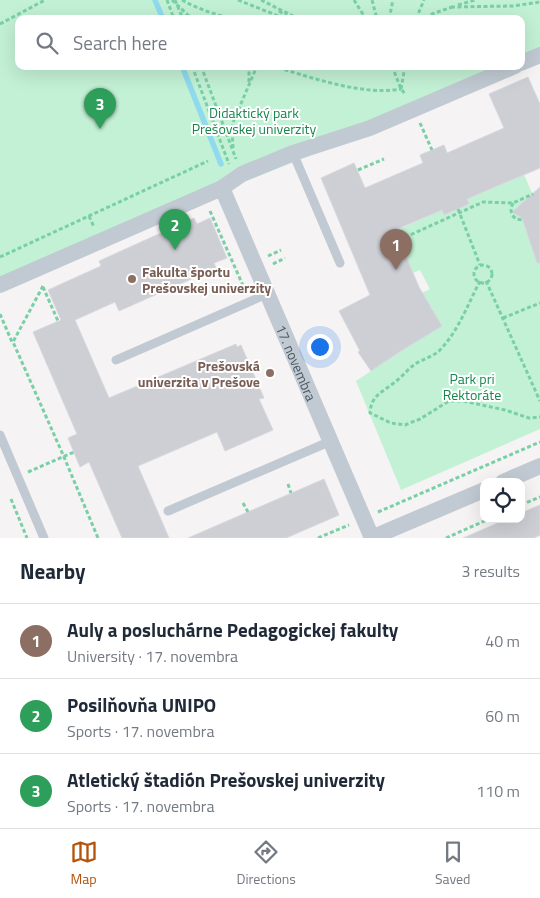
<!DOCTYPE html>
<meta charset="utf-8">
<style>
body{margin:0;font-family:"Titillium Web",sans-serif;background:#f6f6f7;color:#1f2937}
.controls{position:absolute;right:15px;bottom:15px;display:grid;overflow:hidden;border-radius:10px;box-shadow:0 5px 20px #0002}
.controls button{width:45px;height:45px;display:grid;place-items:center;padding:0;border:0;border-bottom:1px solid #e0e1e3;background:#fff;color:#1f2937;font:25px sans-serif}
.you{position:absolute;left:319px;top:346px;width:18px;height:18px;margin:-12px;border:4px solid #fff;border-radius:50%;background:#1a73e8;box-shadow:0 0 0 8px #1a73e833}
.badge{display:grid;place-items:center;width:32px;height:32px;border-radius:50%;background:#b45309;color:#fff;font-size:16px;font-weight:700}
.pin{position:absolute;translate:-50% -41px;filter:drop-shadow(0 1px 2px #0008)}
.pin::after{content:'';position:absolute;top:26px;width:18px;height:15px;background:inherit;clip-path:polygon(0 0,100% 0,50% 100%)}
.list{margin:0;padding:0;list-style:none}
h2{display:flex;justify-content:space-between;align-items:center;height:65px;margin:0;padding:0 20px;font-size:21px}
h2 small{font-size:16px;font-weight:400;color:#747a83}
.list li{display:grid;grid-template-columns:32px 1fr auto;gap:15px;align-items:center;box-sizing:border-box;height:75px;padding:0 20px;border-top:1px solid #e0e1e3}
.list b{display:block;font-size:19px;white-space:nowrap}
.list p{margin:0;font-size:16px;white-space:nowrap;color:#747a83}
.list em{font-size:16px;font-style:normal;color:#747a83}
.icon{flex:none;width:28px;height:28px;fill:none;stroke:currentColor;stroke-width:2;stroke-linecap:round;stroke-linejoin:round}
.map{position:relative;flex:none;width:540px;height:538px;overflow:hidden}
.search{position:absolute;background:#fff;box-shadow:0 5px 20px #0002;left:15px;right:15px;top:15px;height:55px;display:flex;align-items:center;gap:12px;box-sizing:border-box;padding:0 18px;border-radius:10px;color:#747a83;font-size:19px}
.sheet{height:290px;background:#fff}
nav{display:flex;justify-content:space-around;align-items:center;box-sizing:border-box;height:70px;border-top:1px solid #e0e1e3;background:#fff;font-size:14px;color:#747a83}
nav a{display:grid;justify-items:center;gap:2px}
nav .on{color:#b45309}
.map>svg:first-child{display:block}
</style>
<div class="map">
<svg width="540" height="538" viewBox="0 0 540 538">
<rect width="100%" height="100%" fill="#f5f3f3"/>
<g fill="#c3f1d5">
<path d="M0 0H540V53L521 62V19H19V66H511L382 127 221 191 0 282Z"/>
<path d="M522 170 535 200 518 206 514 210 521 215 540 251V429L401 490 356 381 401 351 441 326 431 306 426 308 418 295 430 289 420 270 413 273 395 231 442 210 445 215 468 204 467 199 515 179Z"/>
</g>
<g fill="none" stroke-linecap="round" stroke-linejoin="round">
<g stroke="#90daee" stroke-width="5.5">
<path d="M155 0 163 19"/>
<path d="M182 66 221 164"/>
</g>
</g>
<g fill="#cdcfd5" stroke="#d7d9de">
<path d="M528 77 540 104V168L467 199 469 204 444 215 442 210 395 230 419 287 442 326 401 351 371 371 358 352 360 351 339 311 370 295 321 178 354 163 365 188 423 163 420 155 444 145 447 153 504 128 489 94Z"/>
<path d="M540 187V263H537L522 218 512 212Z"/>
<path d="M194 218 197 224 210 218 227 258 214 263 216 268 119 311 115 302 75 320 109 398 236 344 237 347 241 345 264 398 259 399 273 430 225 451 217 432 138 466 169 538H122L89 462 80 467 68 438 77 434 33 332 61 320 48 290 101 266 99 261Z"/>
<path d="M324 479 339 515 286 538H188Z"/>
<path d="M540 505V535L534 538H463L507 519H521V513Z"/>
</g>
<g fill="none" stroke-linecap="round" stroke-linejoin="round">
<g stroke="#7ad0a6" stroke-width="3" stroke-dasharray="4 2.5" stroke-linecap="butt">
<path d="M167 0 174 19"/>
<path d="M172 0 192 19"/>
<path d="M175 0 183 19"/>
<path d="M182 0C198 9 216 15 234 19"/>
<path d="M238 0 286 19"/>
<path d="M261 0 299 19"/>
<path d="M354 0 366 19"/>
<path d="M372 0 377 19"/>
<path d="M458 5 475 0"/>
<path d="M451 7 513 6 540 2"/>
<path d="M279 11 291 19"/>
<path d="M389 19 393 0"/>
<path d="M416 19 424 0"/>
<path d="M426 19 432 14 452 7"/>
<path d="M0 24 45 0"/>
<path d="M192 66 229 164"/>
<path d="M201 66 236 159"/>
<path d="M272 66C311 77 361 96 401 89"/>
<path d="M392 66 401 89 406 95"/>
<path d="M249 82V66"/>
<path d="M401 89 405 66"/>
<path d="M420 123 432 150"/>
<path d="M233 148 232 128 234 120 257 66"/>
<path d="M358 170 384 159"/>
<path d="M513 203C510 209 510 214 516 219L523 220"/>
<path d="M458 209 480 265"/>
<path d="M210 211 245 290"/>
<path d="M89 216 94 227"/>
<path d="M399 240 483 202 513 203 533 194"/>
<path d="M268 256 281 250"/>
<path d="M0 257 208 161"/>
<path d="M273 264 285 258"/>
<circle cx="483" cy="274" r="9"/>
<path d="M480 281C468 304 458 332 439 351 432 357 423 359 415 364 408 369 402 377 395 382 383 392 371 395 370 413L391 423 405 425 420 419 449 401H463L505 410 529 418 540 417"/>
<path d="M486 281 540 401"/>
<path d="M43 286 13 342 64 457 98 538"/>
<path d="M43 287 58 321"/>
<path d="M0 314 12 342"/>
<path d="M503 318 540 303"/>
<path d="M28 472 74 452"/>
<path d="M288 484 291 493"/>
<path d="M11 499 27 538"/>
<path d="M243 503 248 512"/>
<path d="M521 505 540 497"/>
<path d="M378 512 540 442"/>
<path d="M318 538 349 525"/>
<path d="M446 538 489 519"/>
</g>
<g stroke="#c1cad2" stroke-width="9">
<path d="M293 153 340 263"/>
<path d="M116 360 267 294"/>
<path d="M0 435 44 538"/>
<path d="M168 511 331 441"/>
</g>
<g stroke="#c1cad2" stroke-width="16">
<path d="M521 63 540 55"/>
<path d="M222 188 242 174 293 153 370 128 515 66"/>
<path id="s1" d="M0 285 222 188 372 538"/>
<path d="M503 482 540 466"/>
<path d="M371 538 484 490"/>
</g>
</g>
<g fill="#8d6e63" stroke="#fff" stroke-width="2">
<circle cx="132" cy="279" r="5"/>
<circle cx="270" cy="373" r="5"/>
</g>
<g text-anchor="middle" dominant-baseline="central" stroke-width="4" stroke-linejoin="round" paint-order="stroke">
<g font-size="14" fill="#17864f" stroke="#fff">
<text x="254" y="112">Didaktický park<tspan x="254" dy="16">Prešovskej univerzity</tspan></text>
<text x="472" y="378">Park pri<tspan x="472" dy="16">Rektoráte</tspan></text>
</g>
<g font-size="14" font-weight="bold" fill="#785e54" stroke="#fff" text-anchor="start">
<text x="142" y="271">Fakulta športu<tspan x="142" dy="16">Prešovskej univerzity</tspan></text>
<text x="260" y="365" text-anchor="end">Prešovská<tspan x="260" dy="16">univerzita v Prešove</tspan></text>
</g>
<g font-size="14" fill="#4a5661" stroke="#fff">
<text stroke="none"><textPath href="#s1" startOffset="432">17. novembra</textPath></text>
</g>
</g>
</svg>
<div class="controls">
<button><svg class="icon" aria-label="locate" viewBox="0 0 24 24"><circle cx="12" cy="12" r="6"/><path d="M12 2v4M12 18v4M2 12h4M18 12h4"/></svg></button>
</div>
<div class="you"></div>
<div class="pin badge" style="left:396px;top:270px;background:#8d6e63">1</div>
<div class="pin badge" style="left:175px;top:250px;background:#2e9e5b">2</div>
<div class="pin badge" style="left:100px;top:129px;background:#2e9e5b">3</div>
<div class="search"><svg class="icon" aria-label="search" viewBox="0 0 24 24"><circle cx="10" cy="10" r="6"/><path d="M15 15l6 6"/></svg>Search here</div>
</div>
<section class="sheet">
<h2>Nearby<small>3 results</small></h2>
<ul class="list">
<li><span class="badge" style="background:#8d6e63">1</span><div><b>Auly a posluchárne Pedagogickej fakulty</b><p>University · 17. novembra</p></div><em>40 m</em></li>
<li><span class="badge" style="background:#2e9e5b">2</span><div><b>Posilňovňa UNIPO</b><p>Sports · 17. novembra</p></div><em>60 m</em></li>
<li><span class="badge" style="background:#2e9e5b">3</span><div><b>Atletický štadión Prešovskej univerzity</b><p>Sports · 17. novembra</p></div><em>110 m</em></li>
</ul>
</section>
<nav>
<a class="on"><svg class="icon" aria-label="map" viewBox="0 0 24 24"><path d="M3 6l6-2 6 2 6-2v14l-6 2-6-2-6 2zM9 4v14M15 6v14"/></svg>Map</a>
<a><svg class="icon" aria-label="directions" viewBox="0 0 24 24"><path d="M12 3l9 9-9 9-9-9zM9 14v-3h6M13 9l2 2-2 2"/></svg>Directions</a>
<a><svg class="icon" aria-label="saved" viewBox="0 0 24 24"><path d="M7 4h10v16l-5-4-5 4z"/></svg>Saved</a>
</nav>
